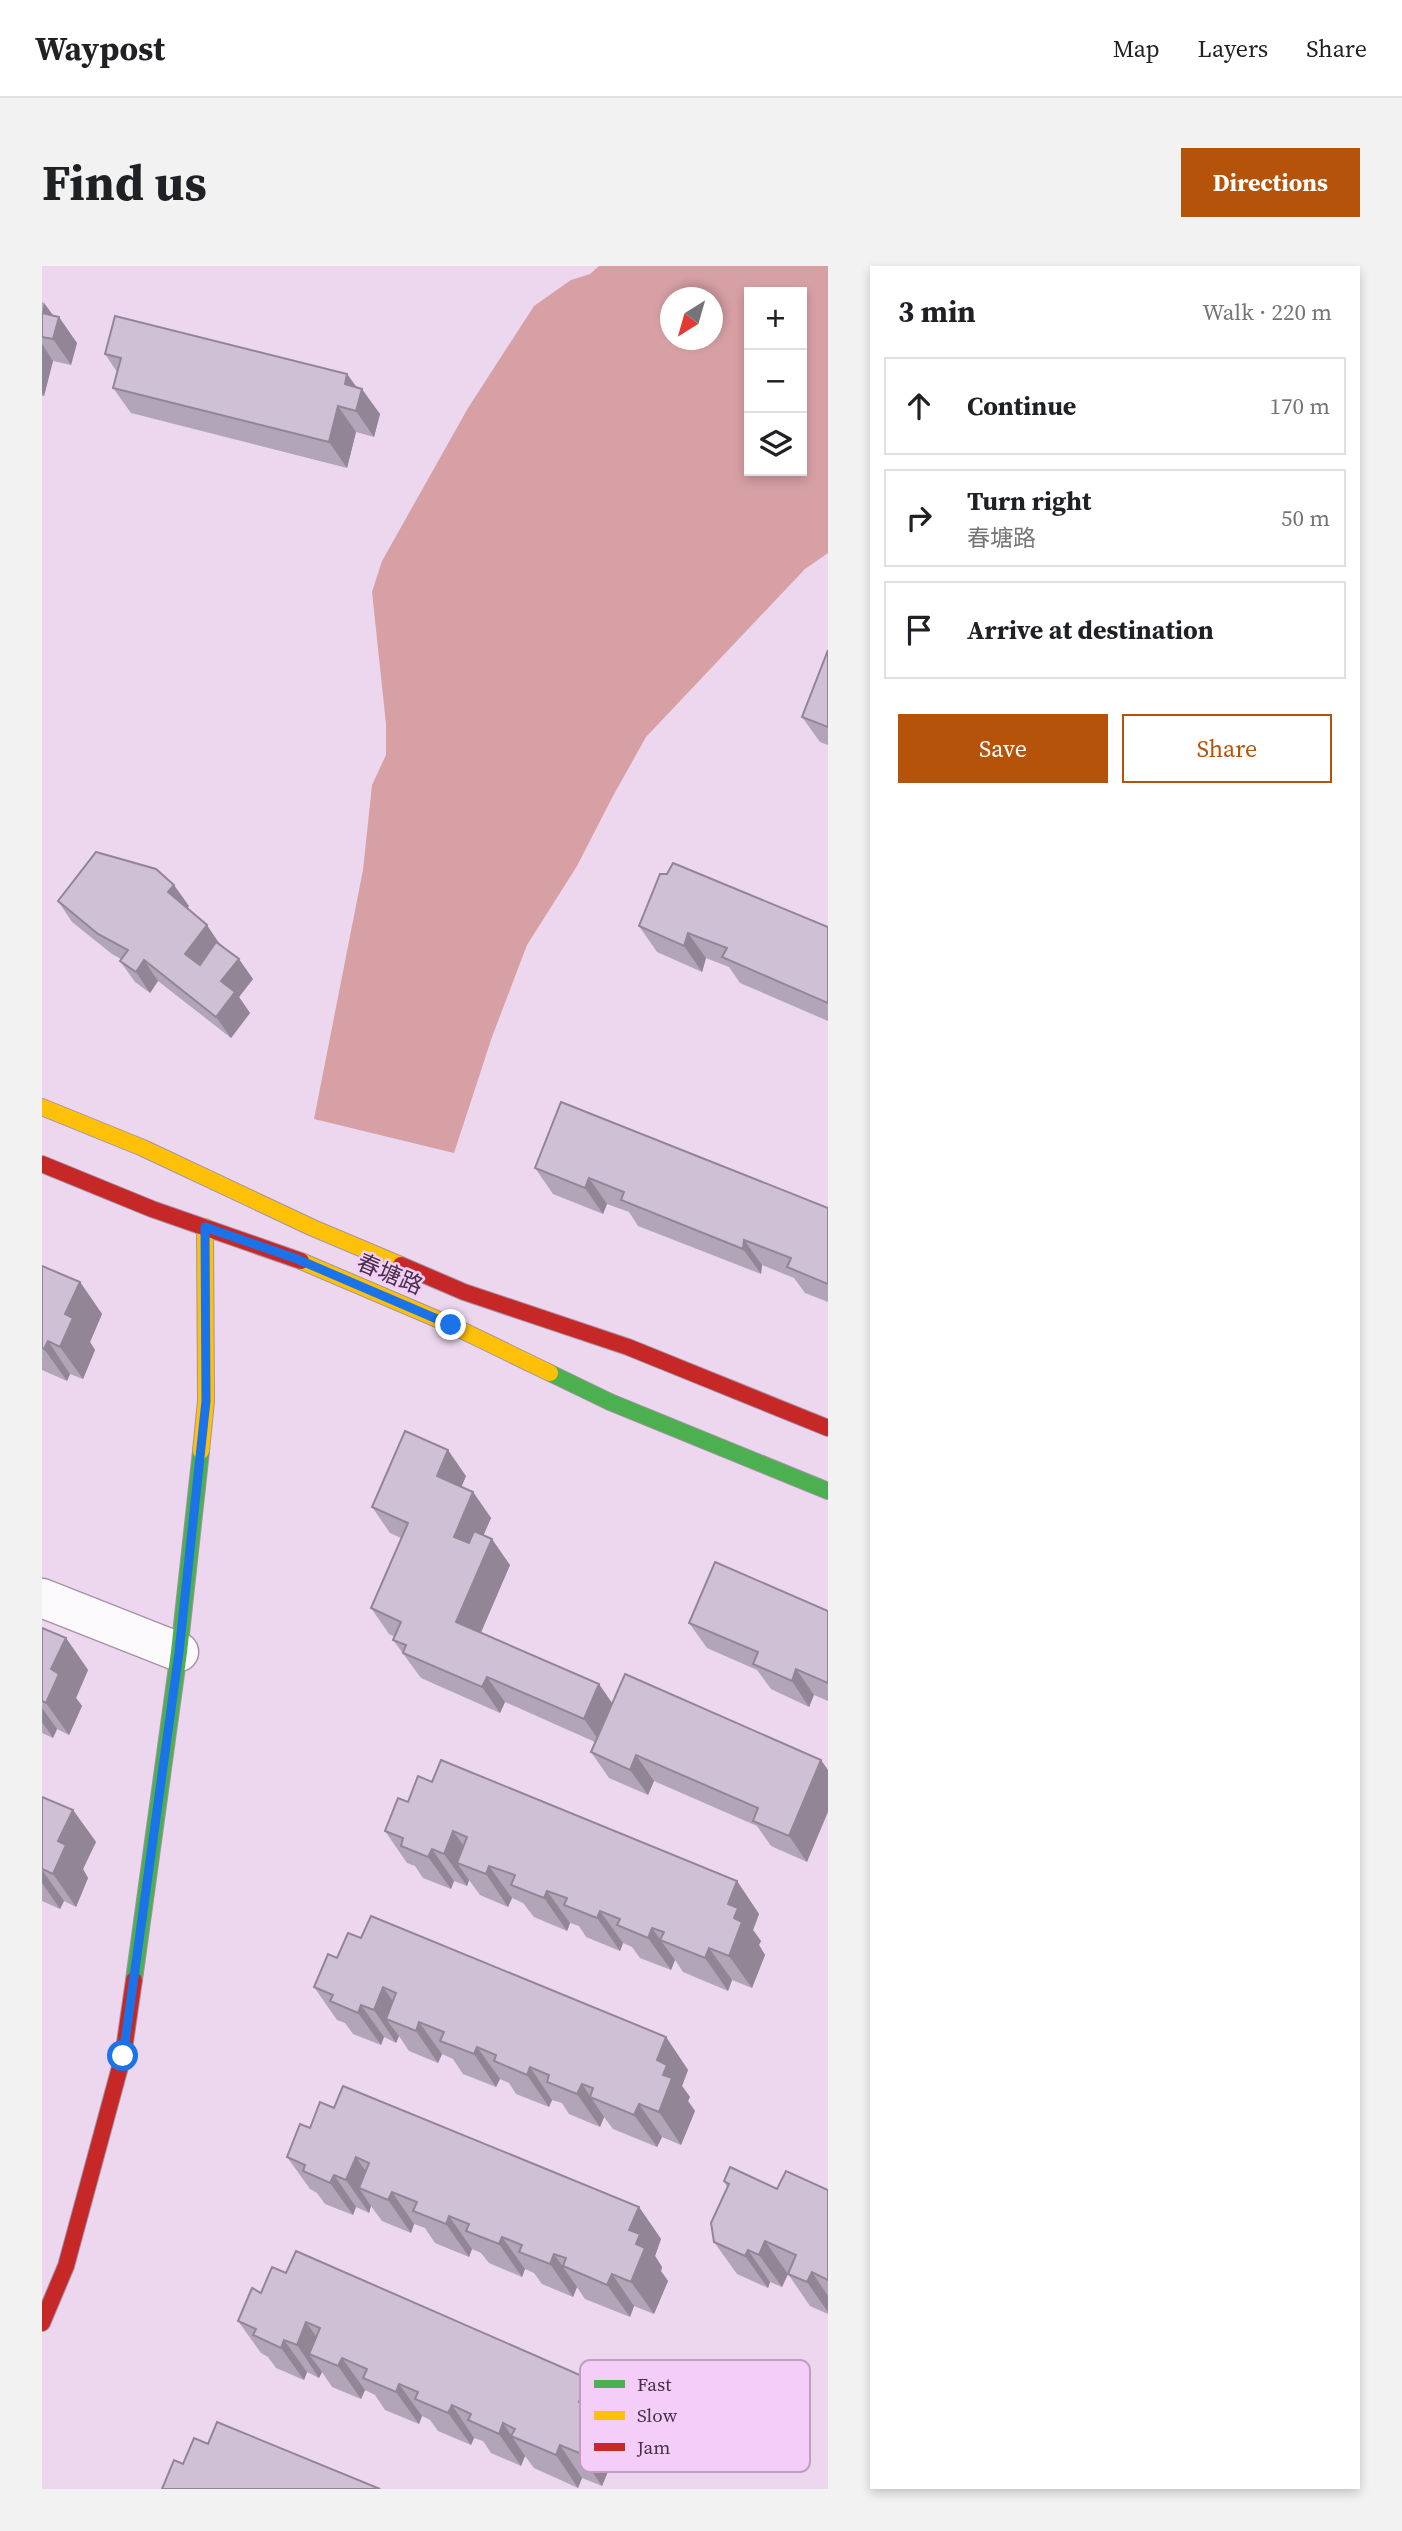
<!DOCTYPE html>
<meta charset="utf-8">
<style>
body{margin:0;font-family:"Source Serif 4","Noto Sans SC",serif;background:#f2f2f2;color:#202124}
.controls{position:absolute;right:21px;top:21px;display:grid;overflow:hidden;border-radius:0px;box-shadow:0 4px 10px #0003}
.controls button{width:63px;height:63px;display:grid;place-items:center;padding:0;border:0;border-bottom:2px solid #e0e0e0;background:#fff;color:#202124;font:35px sans-serif}
.compass{position:absolute;left:618px;top:21px;width:63px;height:63px;border-radius:50%;background:#fff;box-shadow:0 4px 10px #0003;rotate:217deg}
.stop{position:absolute;width:21px;height:21px;margin:-16px;border:5px solid #1a73e8;border-radius:50%;background:#fff}
.stop.end{background:#1a73e8;border-color:#fff;box-shadow:0 2px 7px #0008}
.list{margin:0;padding:0;list-style:none}
h2{display:flex;justify-content:space-between;align-items:center;height:91px;margin:0;padding:0 28px;font-size:30px}
h2 small{font-size:23px;font-weight:400;color:#757577}
.list li{display:grid;grid-template-columns:46px 1fr auto;gap:21px;align-items:center;box-sizing:border-box;height:98px;margin:0 14px 14px;padding:0 14px;border:2px solid #e0e0e0;border-radius:0px}
.list b{display:block;font-size:26px;white-space:nowrap}
.list p{margin:0;font-size:23px;white-space:nowrap;color:#757577}
.list em{font-size:23px;font-style:normal;color:#757577}
.actions{display:flex;gap:14px;padding:21px 28px}
.actions a{flex:1;padding:16px 0;border:2px solid #b45309;border-radius:0px;text-align:center;font-size:24px;color:#b45309}
.actions .main{background:#b45309;color:#fff}
.icon{flex:none;width:38px;height:38px;fill:none;stroke:currentColor;stroke-width:2;stroke-linecap:round;stroke-linejoin:round}
.map{position:relative;flex:none;width:786px;height:2223px;overflow:hidden;border-radius:0px}
header{display:flex;align-items:center;gap:42px;box-sizing:border-box;height:98px;padding:0 35px;background:#fff;border-bottom:2px solid #e0e0e0}
header strong{font-size:33px}
nav{display:flex;gap:38px;margin-inline-start:auto;font-size:24px}
.intro{display:flex;align-items:center;justify-content:space-between;box-sizing:border-box;height:168px;padding:0 42px}
h1{margin:0;font-size:49px}
.button{padding:18px 32px;border-radius:0px;background:#b45309;color:#fff;font-size:24px;font-weight:700}
main{display:flex;gap:42px;padding:0 42px}
aside{flex:1;background:#fff;border-radius:0px;box-shadow:0 4px 10px #0003}
.map>svg:first-child{display:block}
</style>
<header>
<strong>Waypost</strong>
<nav><a>Map</a><a>Layers</a><a>Share</a></nav>
</header>
<div class="intro"><h1>Find us</h1><a class="button">Directions</a></div>
<main>
<div class="map">
<svg width="786" height="2223" viewBox="0 0 786 2223">
<rect width="100%" height="100%" fill="#edd7ef"/>
<path fill="#d7a0a5" fill-rule="evenodd" d="M557 0H786V287L763 303 604 471 571 530 535 600 485 679 450 771 412 887 272 853 321 604 330 519 344 489V458L330 326 340 295 426 142 492 40 529 14 548 8ZM707 26H760V205H707ZM628 32H670V74H628Z"/>
<g fill="none" stroke-linecap="round" stroke-linejoin="round">
<g stroke="#a593a6" stroke-width="41">
<path id="street" d="M0 1332 137 1386"/>
</g>
<g stroke="#a593a6" stroke-width="18">
<g id="fast">
<path d="M508 1107 568 1136 786 1225"/>
<path d="M92 1714 137 1386 159 1185"/>
</g>
</g>
<g stroke="#a593a6" stroke-width="18">
<g id="slow">
<path d="M0 841 101 882 271 962 359 999"/>
<path d="M259 995 409 1059 508 1107"/>
<path d="M159 1185 164 1135 163 961"/>
</g>
</g>
<g stroke="#a593a6" stroke-width="18">
<g id="jam">
<path d="M0 898 110 943 259 995"/>
<path d="M359 999 422 1026 586 1081 786 1162"/>
<path d="M0 2057 24 2000 81 1790 92 1714"/>
</g>
</g>
<use href="#street" stroke="#fcf9fd" stroke-width="38"/>
<use href="#fast" stroke="#4caf50" stroke-width="16"/>
<use href="#slow" stroke="#ffc107" stroke-width="16"/>
<use href="#jam" stroke="#c62828" stroke-width="16"/>
</g>
<g fill="#b3a5b8">
<path d="M0 36 2 37 11 50 35 77 29 99 11 95 2 130H0Z"/>
<path d="M63 88 305 108 314 121 338 148 332 171 314 166 305 202 89 147 71 122 75 106Z"/>
<path d="M786 384V479L778 476 760 451Z"/>
<path d="M16 635 147 640 145 642 211 713 197 731 208 747 189 772 116 715 108 727 93 716 78 695 79 693 70 688 30 656Z"/>
<path d="M597 660 786 661V755L698 717 687 701 664 692 660 706 615 686Z"/>
<path d="M493 902 786 942V1036L763 1027 752 1012 720 999 719 1008 596 960 587 946 565 938 561 948 511 928Z"/>
<path d="M0 1000 38 1016 60 1048 48 1076 53 1084 41 1113 28 1108 25 1115 0 1104Z"/>
<path d="M424 1210 419 1221 431 1226 449 1252 441 1269 468 1299 439 1367 570 1437 779 1494 765 1596 729 1580 715 1560 612 1515 606 1529 567 1512 549 1486 553 1476 463 1436 458 1447 379 1412 351 1374 353 1371 347 1368 329 1342 359 1272 348 1267 330 1241Z"/>
<path d="M786 1345V1435L772 1429 767 1441 729 1423 715 1404 665 1382 647 1357Z"/>
<path d="M0 1362 24 1372 46 1404 34 1432 40 1440 27 1469 15 1463 11 1472 0 1467Z"/>
<path d="M390 1516 695 1615 717 1648 711 1664 719 1675 717 1679 723 1689 710 1722 690 1714 686 1725 641 1706 633 1694 629 1704 598 1692 590 1681 581 1677 578 1685 544 1671 537 1660 528 1657 525 1665 492 1651 481 1637 470 1632 466 1641 438 1629 427 1614 425 1620 412 1615 409 1623 381 1612 373 1600 365 1597 343 1565 366 1536Z"/>
<path d="M0 1531 31 1544 54 1576 41 1603 46 1612 34 1641 22 1635 18 1643 0 1635Z"/>
<path d="M319 1672 624 1771 646 1804 640 1820 648 1831 646 1835 653 1845 639 1879 620 1871 615 1881 571 1863 562 1851 558 1861 527 1848 520 1837 510 1834 507 1841 474 1828 467 1817 458 1813 454 1821 421 1808 411 1793 400 1788 396 1797 367 1785 357 1770 354 1777 342 1771 339 1779 311 1768 303 1757 295 1754 272 1721 295 1692Z"/>
<path d="M292 1842 597 1941 619 1973 613 1990 620 2001 619 2005 626 2015 612 2048 592 2040 588 2051 543 2033 535 2021 531 2031 500 2018 492 2007 483 2003 480 2011 447 1997 439 1987 430 1983 427 1991 393 1977 383 1962 372 1958 369 1967 340 1955 329 1940 327 1947 314 1941 311 1949 283 1938 275 1927 268 1923 245 1891 268 1862Z"/>
<path d="M682 1915 735 1923 786 1924V2048L768 2040 746 2008 740 2021 728 2016 726 2022 695 2008 672 1976 685 1921Z"/>
<path d="M244 2007 547 2113 569 2145 562 2162 570 2172 568 2177 574 2186 560 2220 540 2212 536 2222 492 2202 483 2190 479 2200 449 2187 441 2175 432 2172 429 2179 396 2165 388 2154 380 2150 377 2158 343 2144 333 2129 323 2124 319 2133 290 2121 280 2106 277 2112 265 2106 262 2114 234 2102 226 2091 219 2087 196 2055 219 2027Z"/>
</g>
<g fill="#928696">
<path d="M2 37 16 56 17 51 35 77 29 99 11 73 0 47Z"/>
<path d="M0 78 11 95 2 130 0 127Z"/>
<path d="M305 108 319 127 320 123 338 148 332 171 314 145 303 118Z"/>
<path d="M296 140 314 166 305 202 287 176Z"/>
<path d="M132 619 147 640 141 647 126 626Z"/>
<path d="M165 659 179 680 157 709 143 688Z"/>
<path d="M646 667 664 692 660 706 642 680Z"/>
<path d="M197 693 211 713 197 731 208 747 189 772 174 751 179 715Z"/>
<path d="M102 694 116 715 108 727 94 706Z"/>
<path d="M547 912 565 938 561 948 543 922Z"/>
<path d="M702 974 720 999 719 1008 701 983Z"/>
<path d="M38 1016 60 1048 48 1076 53 1084 41 1113 18 1081 23 1048Z"/>
<path d="M6 1075 28 1108 25 1115 2 1083Z"/>
<path d="M406 1184 424 1210 413 1236 395 1210Z"/>
<path d="M431 1226 449 1252 430 1296 412 1271Z"/>
<path d="M450 1273 468 1299 432 1382 414 1356Z"/>
<path d="M24 1372 46 1404 34 1432 40 1440 27 1469 4 1437 9 1403Z"/>
<path d="M754 1403 772 1429 767 1441 750 1415Z"/>
<path d="M445 1411 463 1436 458 1447 440 1421Z"/>
<path d="M557 1418 575 1444 560 1479 542 1453Z"/>
<path d="M0 1442 15 1463 11 1472 0 1456Z"/>
<path d="M594 1489 612 1515 606 1529 588 1504Z"/>
<path d="M779 1494 786 1504V1546L765 1596 747 1570Z"/>
<path d="M31 1544 54 1576 41 1603 46 1612 34 1641 11 1608 16 1575Z"/>
<path d="M411 1565 434 1597H415L427 1614 425 1620 402 1588Z"/>
<path d="M390 1583 412 1615 409 1623 386 1591Z"/>
<path d="M447 1600 470 1632 466 1641 444 1608Z"/>
<path d="M0 1604 22 1635 18 1643 0 1617Z"/>
<path d="M695 1615 717 1648 711 1664 719 1675 717 1679 723 1689 710 1722 687 1690 692 1652 686 1638Z"/>
<path d="M505 1625 528 1657 525 1665 502 1632Z"/>
<path d="M558 1645 581 1677 578 1685 555 1652Z"/>
<path d="M610 1662 633 1694 629 1704 606 1672Z"/>
<path d="M667 1682 690 1714 686 1725 663 1692Z"/>
<path d="M341 1721 364 1754 344 1753 357 1770 354 1777 332 1744Z"/>
<path d="M319 1739 342 1771 339 1779 316 1747Z"/>
<path d="M377 1756 400 1788 396 1797 374 1765Z"/>
<path d="M624 1771 646 1804 640 1820 648 1831 646 1835 653 1845 639 1879 617 1846 621 1809 615 1794Z"/>
<path d="M435 1781 458 1813 454 1821 432 1788Z"/>
<path d="M488 1801 510 1834 507 1841 485 1809Z"/>
<path d="M540 1818 562 1851 558 1861 535 1828Z"/>
<path d="M597 1838 620 1871 615 1881 592 1849Z"/>
<path d="M314 1891 336 1923 317 1922 329 1940 327 1947 304 1914Z"/>
<path d="M292 1909 314 1941 311 1949 288 1917Z"/>
<path d="M350 1926 372 1958 369 1967 346 1934Z"/>
<path d="M597 1941 619 1973 613 1990 620 2001 619 2005 626 2015 612 2048 589 2016 594 1978 587 1964Z"/>
<path d="M407 1950 430 1983 427 1991 404 1958Z"/>
<path d="M460 1971 483 2003 480 2011 457 1978Z"/>
<path d="M723 1975 746 2008 740 2021 717 1989Z"/>
<path d="M706 1984 728 2016 726 2022 703 1990Z"/>
<path d="M512 1988 535 2021 531 2031 508 1998Z"/>
<path d="M770 2006 786 2030V2046L765 2016Z"/>
<path d="M570 2008 592 2040 588 2051 565 2019Z"/>
<path d="M264 2056 287 2089 267 2088 280 2106 277 2112 255 2079Z"/>
<path d="M242 2074 265 2106 262 2114 239 2082Z"/>
<path d="M300 2092 323 2124 319 2133 296 2100Z"/>
<path d="M547 2113 569 2145 562 2162 570 2172 568 2177 574 2186 560 2220 537 2187 543 2150 537 2136Z"/>
<path d="M357 2118 380 2150 377 2158 354 2126Z"/>
<path d="M410 2139 432 2172 429 2179 406 2147Z"/>
<path d="M461 2157 483 2190 479 2200 457 2168Z"/>
<path d="M518 2179 540 2212 536 2222 514 2189Z"/>
</g>
<g fill="#d0c0d6" stroke="#928696" stroke-width="2">
<path d="M0 47 17 51 11 73 0 71Z"/>
<path d="M73 50 305 108 303 118 320 123 314 145 296 140 287 176 71 122 79 92 63 88Z"/>
<path d="M786 384V461L760 451Z"/>
<path d="M54 586 114 603 132 619 126 626 165 659 143 688 158 699 174 676 197 693 179 715 193 726 174 751 102 694 94 706 78 695 86 684 56 668 16 635Z"/>
<path d="M631 597 786 661V737L680 691 685 682 646 667 642 680 597 660 618 608H625Z"/>
<path d="M519 836 786 942V1018L745 1001 749 992 702 974 701 983 579 934 582 926 547 912 543 922 493 902Z"/>
<path d="M0 1000 38 1016 23 1048 31 1052 18 1081 6 1075 2 1083 0 1082Z"/>
<path d="M363 1165 406 1184 395 1210 431 1226 412 1271 427 1277 432 1265 450 1273 414 1356 557 1418 542 1453 445 1411 440 1421 361 1387 364 1379 351 1374 359 1356 329 1342 366 1257 330 1241Z"/>
<path d="M673 1296 786 1345V1417L754 1403 750 1415 711 1398 716 1386 647 1357Z"/>
<path d="M0 1362 24 1372 9 1403 17 1408 4 1437 0 1435Z"/>
<path d="M583 1408 779 1494 747 1570 711 1555 716 1542 594 1489 588 1504 549 1486Z"/>
<path d="M399 1494 695 1615 686 1638 696 1642 692 1652 700 1656 687 1690 667 1682 663 1692 618 1674 622 1666 610 1662 606 1672 575 1659 578 1653 558 1645 555 1652 522 1639 525 1632 505 1625 502 1632 469 1619 473 1609 447 1600 444 1608 415 1597 425 1571 411 1565 402 1588 390 1583 386 1591 359 1580 361 1572 343 1565 356 1532 366 1536 376 1510 390 1516Z"/>
<path d="M0 1531 31 1544 16 1575 24 1579 11 1608 0 1603Z"/>
<path d="M329 1650 624 1771 615 1794 625 1799 621 1809 630 1812 617 1846 597 1838 592 1849 548 1831 551 1822 540 1818 535 1828 505 1816 507 1809 488 1801 485 1809 452 1795 454 1789 435 1781 432 1788 398 1775 402 1766 377 1756 374 1765 344 1753 354 1727 341 1721 332 1744 319 1739 316 1747 288 1735 291 1729 272 1721 286 1688 295 1692 306 1667 319 1672Z"/>
<path d="M301 1820 597 1941 587 1964 598 1968 594 1978 603 1982 589 2016 570 2008 565 2019 521 2000 524 1992 512 1988 508 1998 477 1986 480 1979 460 1971 457 1978 424 1965 427 1958 407 1950 404 1958 371 1945 375 1936 350 1926 346 1934 317 1922 327 1897 314 1891 304 1914 292 1909 288 1917 261 1905 263 1899 245 1891 258 1858 268 1862 278 1836 292 1842Z"/>
<path d="M688 1901 735 1923 744 1905 786 1924V2014L770 2006 765 2016 746 2008 754 1989 723 1975 717 1989 706 1984 703 1990 672 1976 669 1957 687 1918 682 1915Z"/>
<path d="M254 1985 547 2113 537 2136 547 2140 543 2150 552 2154 537 2187 518 2179 514 2189 469 2170 473 2163 461 2157 457 2168 426 2154 429 2148 410 2139 406 2147 373 2133 376 2126 357 2118 354 2126 321 2112 325 2103 300 2092 296 2100 267 2088 278 2062 264 2056 255 2079 242 2074 239 2082 211 2069 214 2063 196 2055 210 2022 219 2027 230 2001 244 2007Z"/>
<path d="M175 2156 338 2223H120L132 2194 141 2198 152 2172 166 2178Z"/>
</g>
<g fill="none" stroke-linecap="round" stroke-linejoin="round">
<path stroke="#1a73e8" stroke-width="9" d="M81 1790 137 1386 164 1135 163 961 255 993 409 1059"/>
</g>
<g text-anchor="middle" dominant-baseline="central" stroke-width="5" stroke-linejoin="round" paint-order="stroke">
<g font-size="23" fill="#453248" stroke="#f5cdf9">
<text transform="translate(348 1008) rotate(23)">春塘路</text>
</g>
</g>
<rect x="538" y="2094" width="230" height="112" rx="10" fill="#f5cdf9" stroke="#c09ec4" stroke-width="2"/>
<rect x="552" y="2114" width="31" height="8" fill="#4caf50"/>
<rect x="552" y="2145" width="31" height="9" fill="#ffc107"/>
<rect x="552" y="2177" width="31" height="8" fill="#c62828"/>
<g font-size="19" fill="#453248">
<text x="595" y="2125">Fast</text>
<text x="595" y="2156">Slow</text>
<text x="595" y="2188">Jam</text>
</g>
</svg>
<div class="controls">
<button>+</button>
<button>−</button>
<button><svg class="icon" aria-label="layers" viewBox="0 0 24 24"><path d="M12 4l9 5-9 5-9-5zM3 14l9 5 9-5"/></svg></button>
</div>
<svg class="compass" viewBox="-18 -18 36 36"><path d="M0-13l5 13h-10z" fill="#e53935"/><path d="M0 13l5-13h-10z" fill="#757577"/></svg>
<div class="stop" style="left:81px;top:1790px"></div>
<div class="stop end" style="left:409px;top:1059px"></div>
</div>
<aside>
<h2>3 min<small>Walk · 220 m</small></h2>
<ul class="list">
<li><svg class="icon" aria-label="ahead" viewBox="0 0 24 24"><path d="M12 20V5M6 11l6-6 6 6"/></svg><div><b>Continue</b></div><em>170 m</em></li>
<li><svg class="icon" aria-label="right" viewBox="0 0 24 24"><path d="M7 20v-9h11M14 6l5 5-5 5"/></svg><div><b>Turn right</b><p>春塘路</p></div><em>50 m</em></li>
<li><svg class="icon" aria-label="arrive" viewBox="0 0 24 24"><path d="M6 21V4h12l-3 4 3 4H6"/></svg><div><b>Arrive at destination</b></div></li>
</ul>
<div class="actions"><a class="main">Save</a><a>Share</a></div>
</aside>
</main>
